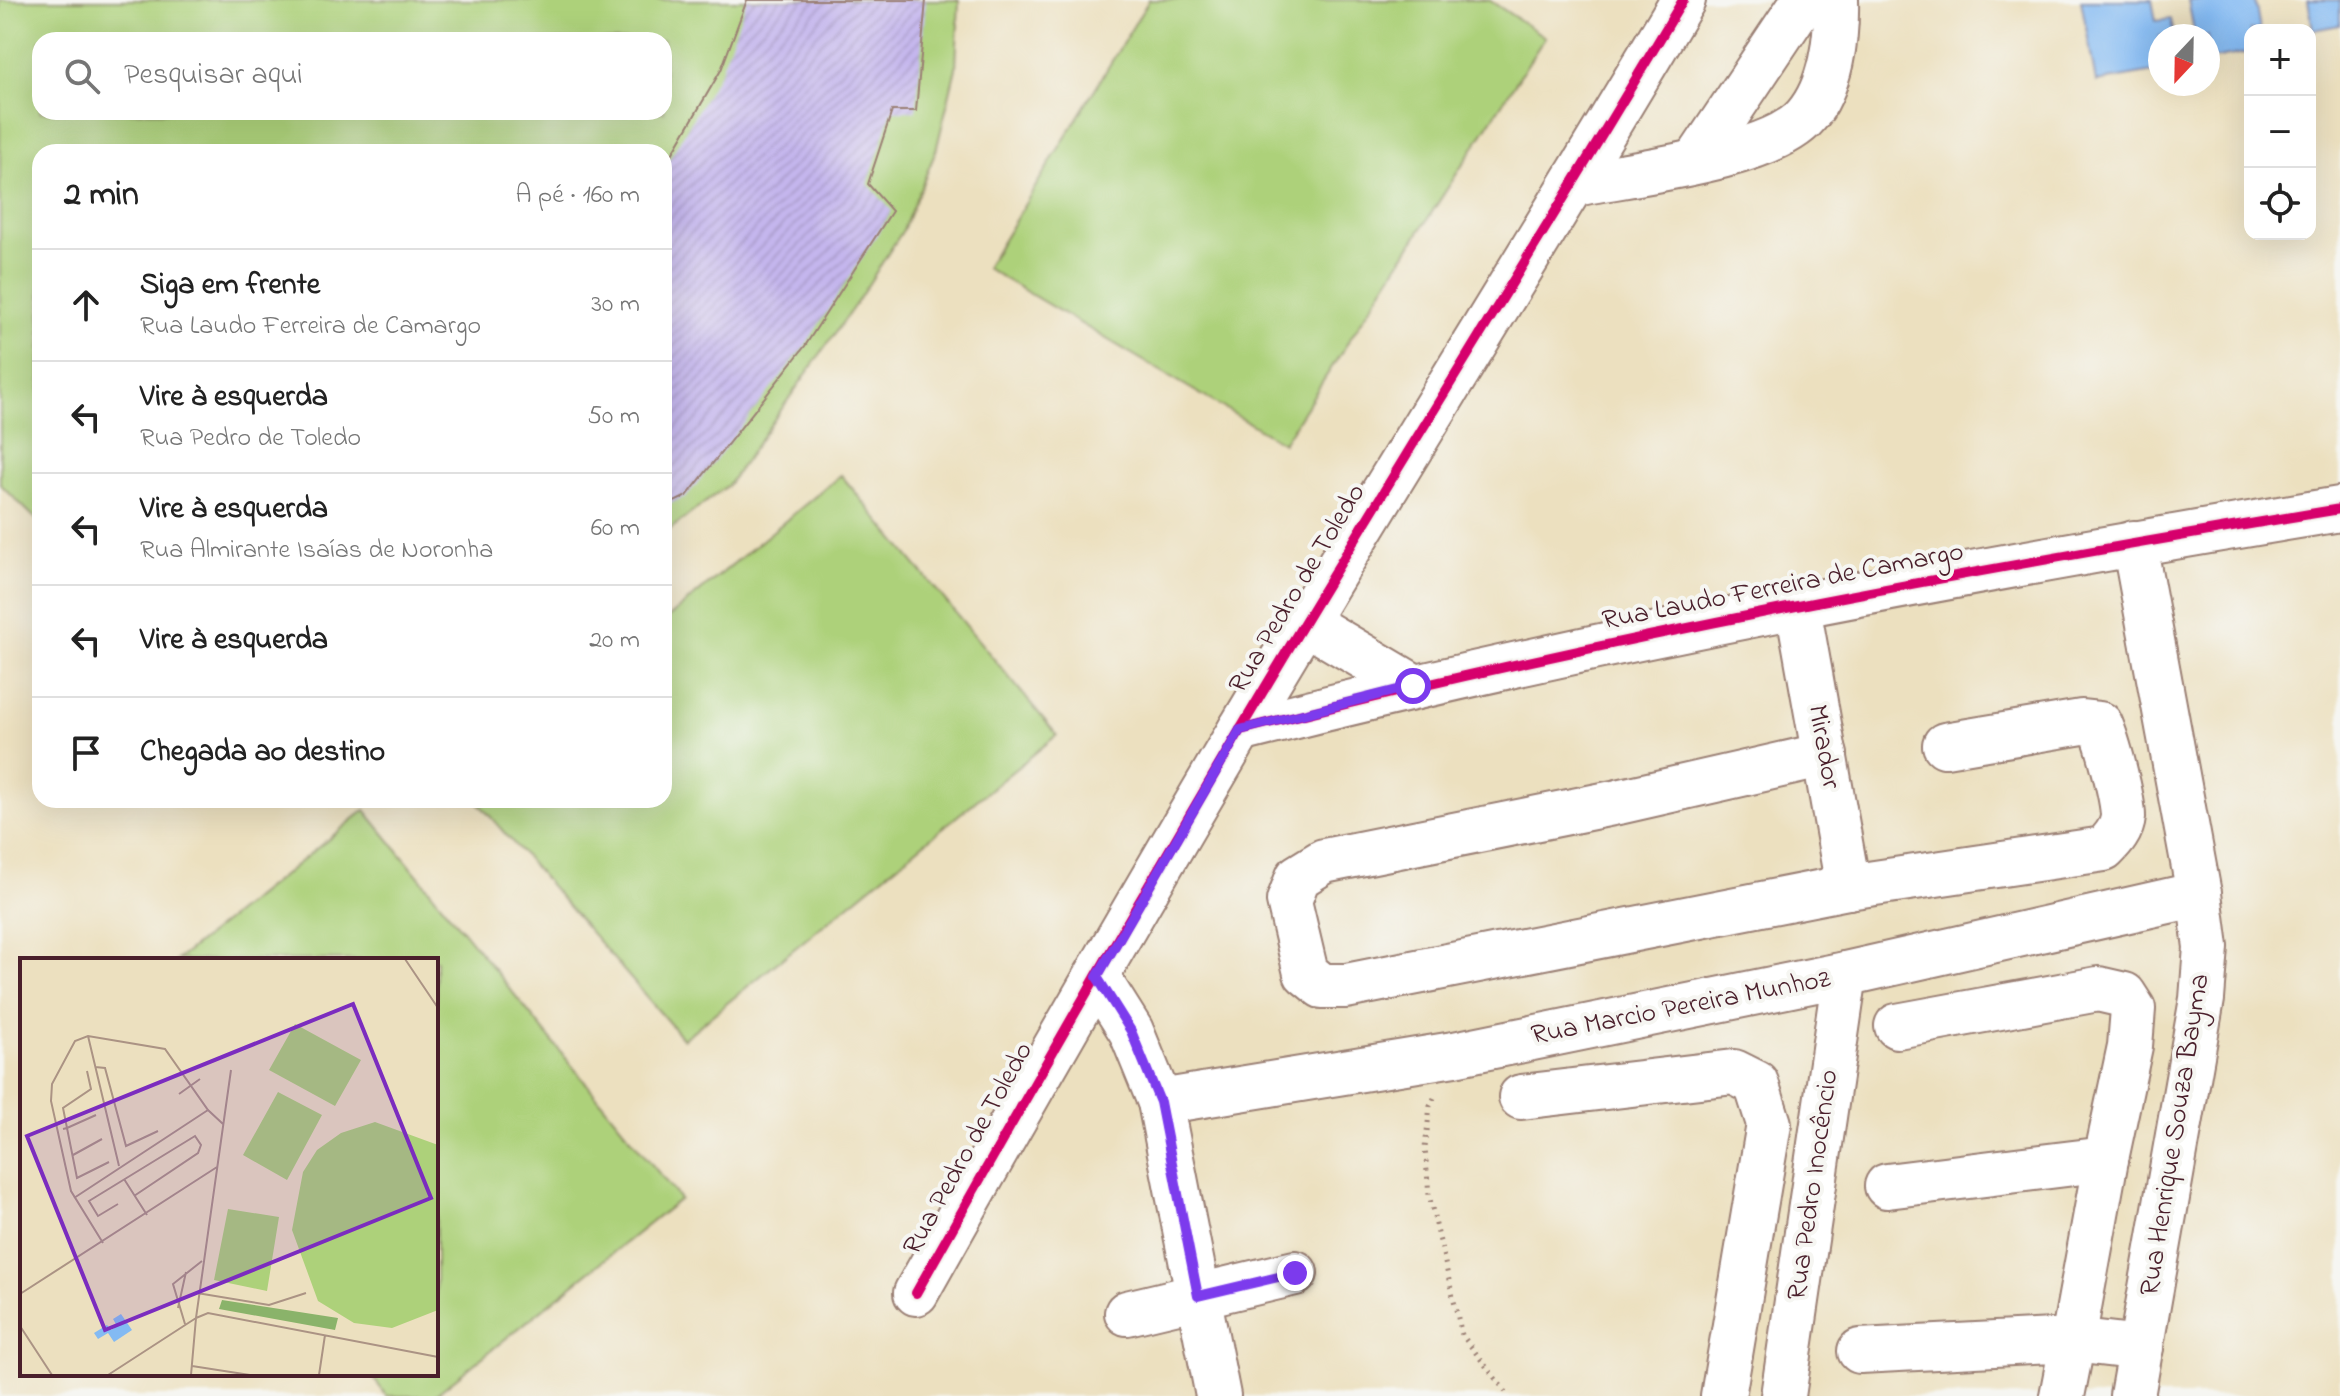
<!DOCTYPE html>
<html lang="pt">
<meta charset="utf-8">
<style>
body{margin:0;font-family:"Indie Flower",sans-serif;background:#f2f2f2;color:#222}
.controls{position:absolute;right:24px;top:24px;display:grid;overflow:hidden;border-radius:16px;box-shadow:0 8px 32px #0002}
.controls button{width:72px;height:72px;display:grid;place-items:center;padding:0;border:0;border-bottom:2px solid #e0e0e0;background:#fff;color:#222;font:40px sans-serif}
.compass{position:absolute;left:2148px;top:24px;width:72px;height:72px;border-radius:50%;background:#fff;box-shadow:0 8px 32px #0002;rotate:202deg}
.stop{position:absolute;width:24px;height:24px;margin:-18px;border:6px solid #7c3aed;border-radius:50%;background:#fff}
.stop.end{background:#7c3aed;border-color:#fff;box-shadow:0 2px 8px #0008}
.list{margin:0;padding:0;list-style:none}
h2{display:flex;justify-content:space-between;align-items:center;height:104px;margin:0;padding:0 32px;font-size:34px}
h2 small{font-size:26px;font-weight:400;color:#767676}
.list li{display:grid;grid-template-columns:52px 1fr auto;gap:24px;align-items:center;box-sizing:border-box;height:112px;padding:0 32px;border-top:2px solid #e0e0e0}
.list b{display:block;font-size:30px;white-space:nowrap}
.list p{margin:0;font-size:26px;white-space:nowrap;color:#767676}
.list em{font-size:26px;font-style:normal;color:#767676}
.icon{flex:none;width:44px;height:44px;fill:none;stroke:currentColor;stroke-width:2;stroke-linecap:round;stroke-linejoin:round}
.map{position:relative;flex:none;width:2340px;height:1396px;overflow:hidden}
.search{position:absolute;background:#fff;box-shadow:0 8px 32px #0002;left:32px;top:32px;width:640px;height:88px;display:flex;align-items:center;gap:20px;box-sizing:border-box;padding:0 28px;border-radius:24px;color:#767676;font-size:30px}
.panel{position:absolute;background:#fff;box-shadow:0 8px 32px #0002;left:32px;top:144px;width:640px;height:664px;border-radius:24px}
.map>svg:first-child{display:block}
</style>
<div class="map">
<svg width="2340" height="1396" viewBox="0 0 2340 1396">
<defs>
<pattern id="building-hatch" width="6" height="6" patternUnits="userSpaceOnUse" patternTransform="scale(2)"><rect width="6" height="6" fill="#c4b6ed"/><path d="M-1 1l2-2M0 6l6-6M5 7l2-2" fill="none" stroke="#aa9ccb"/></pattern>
</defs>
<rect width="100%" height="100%" fill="#f6f6f2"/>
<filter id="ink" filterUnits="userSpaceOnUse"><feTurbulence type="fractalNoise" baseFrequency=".0125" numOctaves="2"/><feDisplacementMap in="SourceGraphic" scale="16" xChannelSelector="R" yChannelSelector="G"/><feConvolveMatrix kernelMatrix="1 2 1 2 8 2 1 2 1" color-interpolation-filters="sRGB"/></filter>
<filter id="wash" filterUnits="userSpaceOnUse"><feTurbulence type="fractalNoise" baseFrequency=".006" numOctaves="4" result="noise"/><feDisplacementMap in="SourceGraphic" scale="32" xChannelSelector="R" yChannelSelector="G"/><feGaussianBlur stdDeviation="1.8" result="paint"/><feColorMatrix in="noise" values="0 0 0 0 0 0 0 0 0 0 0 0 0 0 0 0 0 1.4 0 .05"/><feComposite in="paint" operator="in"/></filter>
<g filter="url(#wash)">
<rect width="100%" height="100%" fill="#ece0bf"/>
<g fill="#add17a" stroke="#7c7852" stroke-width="2" fill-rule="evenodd">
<path d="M0 0H959L956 68 936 151 903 230 857 302 728 485 664 534V152H40V523L0 484ZM40 40H664V112H40Z"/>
<path d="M1149 0H1489L1545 37 1283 443 986 268Z"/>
<path d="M841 475 1057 735 683 1039 476 800H664V621Z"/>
<path d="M365 810 680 1199 434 1396H387L370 1374H436V960H177Z"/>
</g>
<g fill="#83baf3" stroke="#666c8f" stroke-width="2">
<path d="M2081 0H2152L2156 21 2171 19 2174 36H2160V71L2096 82Z"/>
<path d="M2188 0H2255L2260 30H2250V52L2208 60V36H2195Z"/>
<path d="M2308 0H2340V25L2313 30Z"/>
</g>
<g id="blocks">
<path fill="url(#building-hatch)" d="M747 0H926L916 111H892L868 184 892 211 805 346 687 496 664 507V168L721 70Z"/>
</g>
</g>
<g filter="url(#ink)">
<use href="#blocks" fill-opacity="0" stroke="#9b8075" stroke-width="2"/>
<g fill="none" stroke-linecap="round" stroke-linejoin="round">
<g stroke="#9b8075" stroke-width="48">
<g id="minor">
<path d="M1697 160 1804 0"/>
<path d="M1574 184C1630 173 1771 158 1806 116 1831 87 1837 38 1836 0"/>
<path d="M1798 607 1848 887"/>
<path d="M1305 622 1413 686"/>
<path d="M1240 730C1602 638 1971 570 2340 509"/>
<path d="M1825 755 1618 802 1324 861 1298 877 1289 901 1306 973 1322 986H1346L1848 887 2104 849C2113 840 2122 830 2123 817 2123 798 2108 742 2100 724L2082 722 1945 745"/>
<path d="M1097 977 1131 1031 1160 1102 1218 1396"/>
<path d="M1897 1026 2098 989 2124 995 2133 1009 2130 1046 2106 1159 2073 1340 2141 1348"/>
<path d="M1521 1097 1734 1072 1756 1083 1769 1124 1723 1396"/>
<path d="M1160 1102 1454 1054 1845 974 2199 894"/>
<path d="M1887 1186 2106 1159"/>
<path d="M916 1293C1022 1104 1130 916 1240 730 1385 485 1538 245 1683 0"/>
<path d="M1127 1313 1295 1273"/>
<path d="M1860 1351 2073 1340 2062 1396"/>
<path d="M1783 1396 1845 974"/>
<path d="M2132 1396 2202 999 2206 947 2199 894 2134 543"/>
</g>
</g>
<path stroke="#9b8075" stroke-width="5" stroke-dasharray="2 6" stroke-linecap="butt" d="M1434 1098 1430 1106 1425 1148 1429 1195 1462 1335 1509 1396"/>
<use href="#minor" stroke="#fff" stroke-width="44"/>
<g stroke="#f6f6f2" stroke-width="15">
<g id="cycleway">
<path d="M1240 730C1602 638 1971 570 2340 509"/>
<path d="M916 1293C1022 1104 1130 916 1240 730 1385 485 1538 245 1683 0"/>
</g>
</g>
<use href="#cycleway" stroke="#d6006c" stroke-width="10"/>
</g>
</g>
<g fill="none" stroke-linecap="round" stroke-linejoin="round" filter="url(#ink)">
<path stroke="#7c3aed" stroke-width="10" d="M1295 1273 1198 1296 1160 1102 1131 1031 1097 977 1240 730 1413 686"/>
</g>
<g text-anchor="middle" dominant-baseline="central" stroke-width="8" stroke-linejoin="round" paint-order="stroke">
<g font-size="28" fill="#4a1f2b" stroke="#f6f6f2">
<text transform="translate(1783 587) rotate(-11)">Rua Laudo Ferreira de Camargo</text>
<text transform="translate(1298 589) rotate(-59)">Rua Pedro de Toledo</text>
<text transform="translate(1823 747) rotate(80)">Mirador</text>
<text transform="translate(1681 1008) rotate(-11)">Rua Marcio Pereira Munhoz</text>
<text transform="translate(2176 1135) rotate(-81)">Rua Henrique Souza Bayma</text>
<text transform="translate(969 1149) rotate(-61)">Rua Pedro de Toledo</text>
<text transform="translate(1814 1185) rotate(-82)">Rua Pedro Inocêncio</text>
</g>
</g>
<g transform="translate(20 958)">
<rect width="418" height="418" fill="#ece0bf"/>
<path d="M202 342 318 360 315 372 199 351Z" fill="#8ab36a"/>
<path d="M275 66 341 102 315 148 249 112ZM258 134 302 157 267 222 223 197ZM355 164 418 187V352L372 370 334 365 298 343 272 272 283 214 297 192 321 175ZM208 251 259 259 247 333 194 322Z" fill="#add17a"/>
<path d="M101 356 112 372 94 384 88 375 78 381 74 375 87 367 91 372 97 368 93 361Z" fill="#83baf3"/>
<path fill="none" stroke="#ab9384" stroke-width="2" d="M385 1 418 50M68 78 99 208M75 109 85 110 106 188 138 173M67 113 71 131 43 150 47 170 76 157M159 136 180 121M43 171 47 170 57 220 89 204M53 197 82 181M104 221 127 257M54 240 188 152M98 246 78 258 69 243 175 178 181 187 178 195 114 238M83 285 51 233 31 143 32 126 55 83 68 78 145 91 188 152 203 166M177 335 249 347 286 335M0 336 197 209M158 350 166 314M165 366 153 326 182 303M0 368 32 417M172 408 230 417M88 417 176 360 211 112M171 417 176 360 188 355 418 399M299 417 305 377"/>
<path fill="#7b2cbf" fill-opacity="0.15" stroke="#7b2cbf" stroke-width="4" d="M333 46 411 240 85 372 7 178Z"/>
<rect width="418" height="418" fill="none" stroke="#4a1f2b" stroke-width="4"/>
</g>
</svg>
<div class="controls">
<button>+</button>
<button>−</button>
<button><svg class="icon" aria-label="locate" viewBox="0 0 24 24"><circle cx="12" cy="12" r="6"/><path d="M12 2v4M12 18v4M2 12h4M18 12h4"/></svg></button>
</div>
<svg class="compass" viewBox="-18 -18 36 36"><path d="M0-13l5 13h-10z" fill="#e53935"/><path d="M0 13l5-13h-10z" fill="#767676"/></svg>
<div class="stop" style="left:1413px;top:686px"></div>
<div class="stop end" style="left:1295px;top:1273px"></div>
<div class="search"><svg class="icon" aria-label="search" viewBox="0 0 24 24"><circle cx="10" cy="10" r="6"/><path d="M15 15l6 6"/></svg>Pesquisar aqui</div>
<section class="panel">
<h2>2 min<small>A pé · 160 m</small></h2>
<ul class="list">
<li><svg class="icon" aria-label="ahead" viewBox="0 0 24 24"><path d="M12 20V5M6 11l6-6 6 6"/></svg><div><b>Siga em frente</b><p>Rua Laudo Ferreira de Camargo</p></div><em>30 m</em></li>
<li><svg class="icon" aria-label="left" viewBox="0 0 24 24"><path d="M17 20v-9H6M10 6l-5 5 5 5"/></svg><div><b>Vire à esquerda</b><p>Rua Pedro de Toledo</p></div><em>50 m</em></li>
<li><svg class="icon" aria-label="left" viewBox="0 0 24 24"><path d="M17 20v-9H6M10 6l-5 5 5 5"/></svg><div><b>Vire à esquerda</b><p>Rua Almirante Isaías de Noronha</p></div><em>60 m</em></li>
<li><svg class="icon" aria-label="left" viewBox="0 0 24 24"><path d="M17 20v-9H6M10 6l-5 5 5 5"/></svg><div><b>Vire à esquerda</b></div><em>20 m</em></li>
<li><svg class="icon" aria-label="arrive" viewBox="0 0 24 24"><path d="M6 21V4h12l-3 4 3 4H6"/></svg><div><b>Chegada ao destino</b></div></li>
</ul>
</section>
</div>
